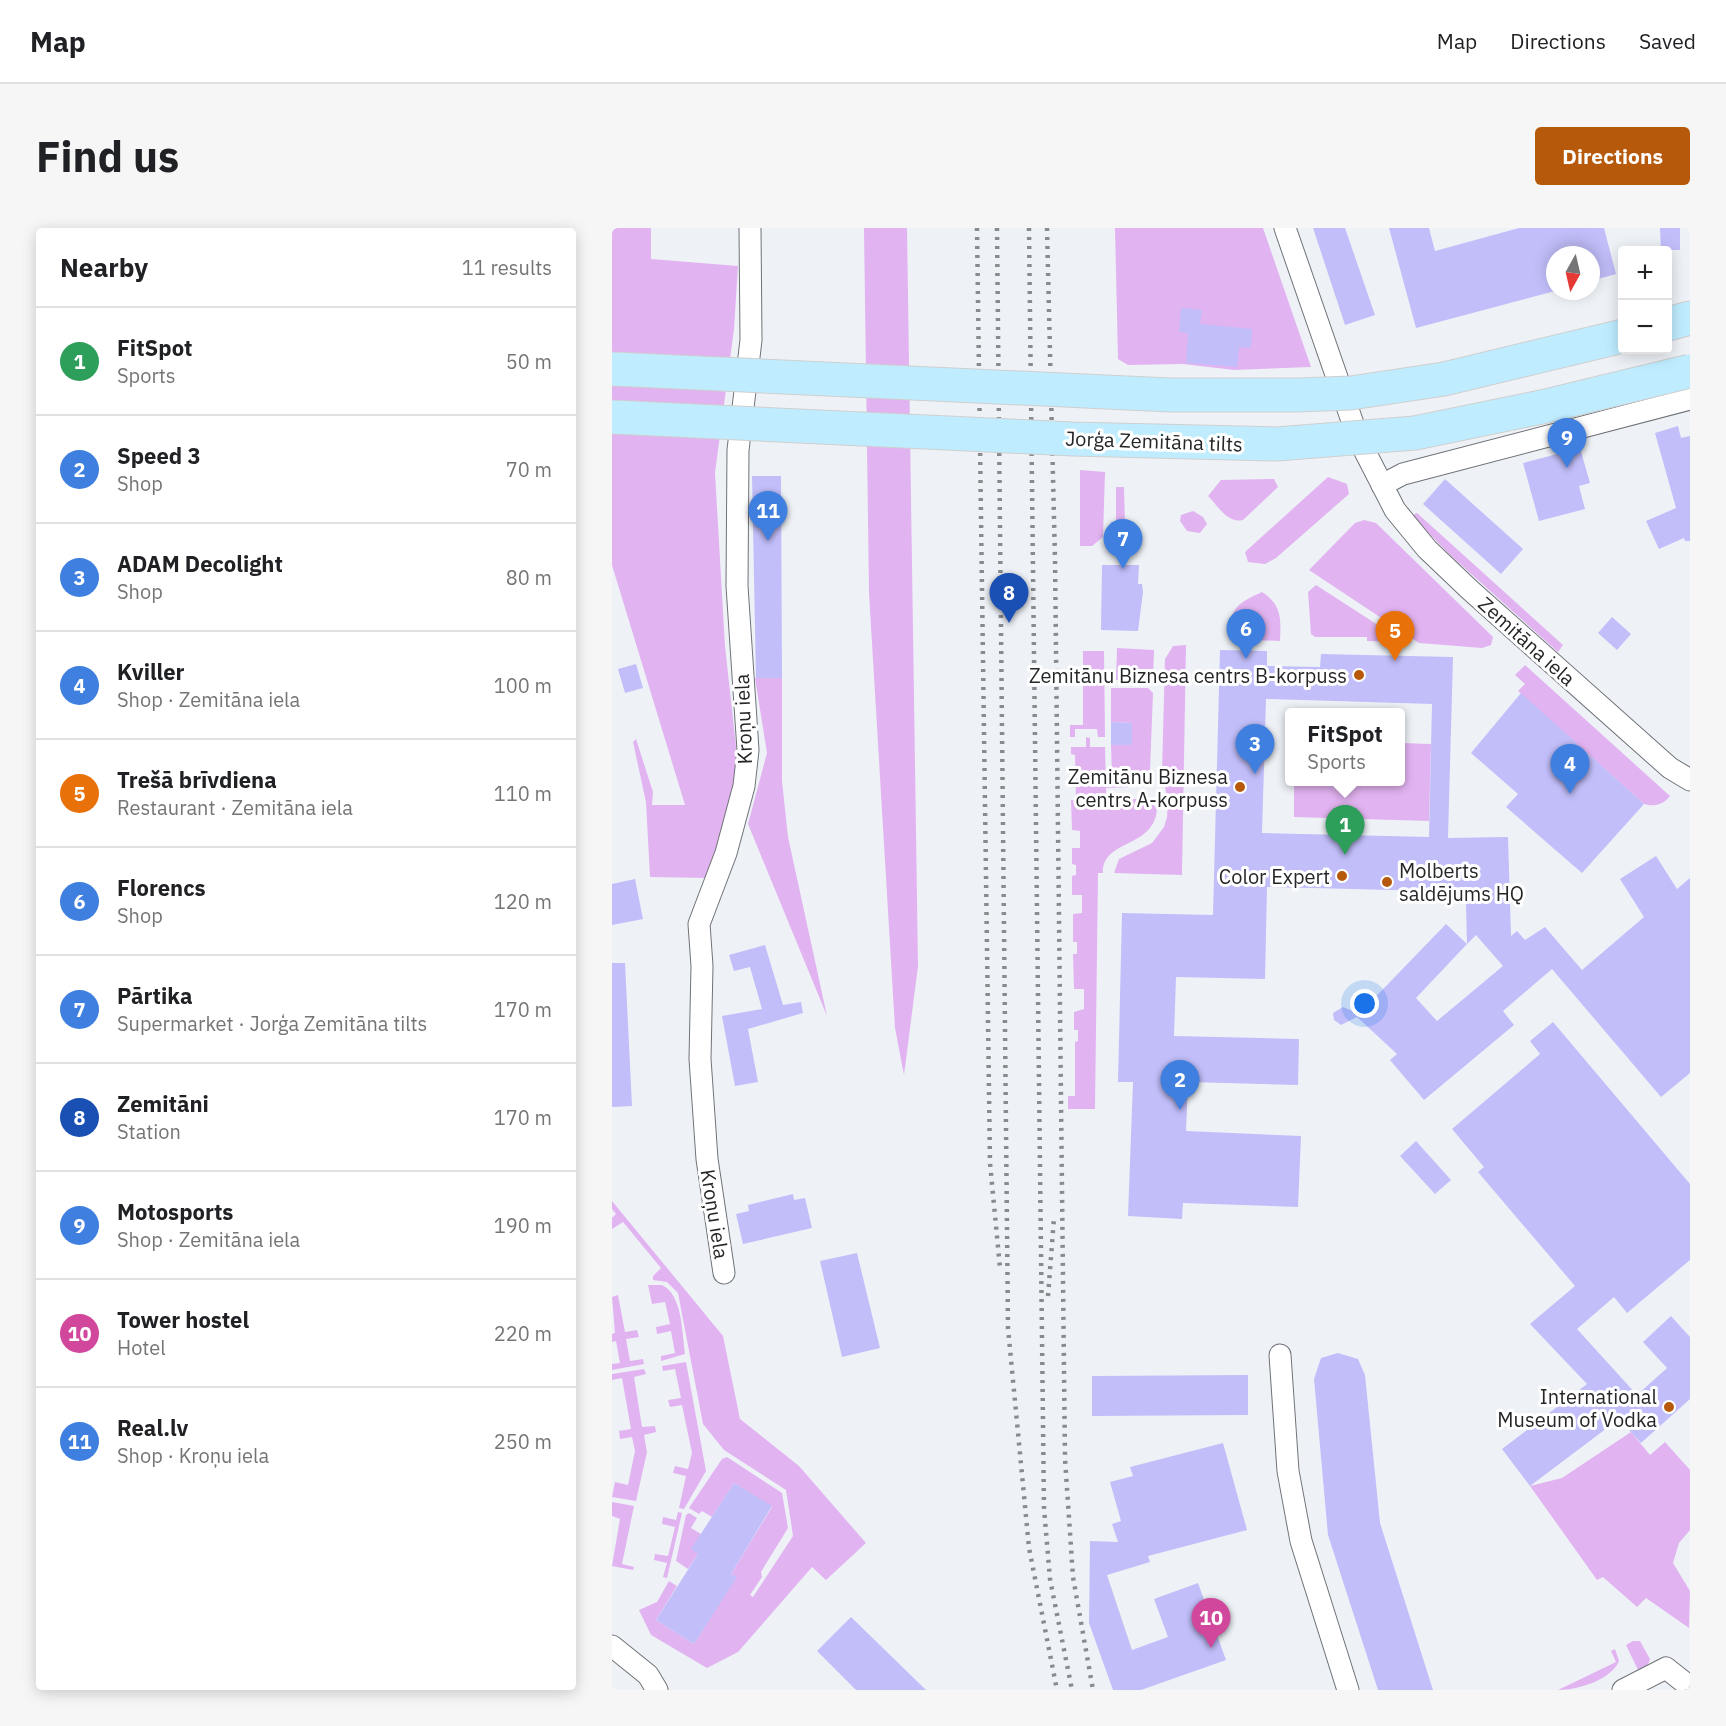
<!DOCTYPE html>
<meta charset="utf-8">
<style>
body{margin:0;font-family:"IBM Plex Sans",sans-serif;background:#f6f6f6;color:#202124}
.controls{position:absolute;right:18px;top:18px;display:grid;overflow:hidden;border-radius:6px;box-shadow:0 3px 15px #0003}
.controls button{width:54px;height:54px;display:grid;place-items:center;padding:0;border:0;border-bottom:2px solid #e0e0e0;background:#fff;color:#202124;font:30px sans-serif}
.compass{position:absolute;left:934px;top:18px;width:54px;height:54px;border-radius:50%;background:#fff;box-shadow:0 3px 15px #0003;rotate:188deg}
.you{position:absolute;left:753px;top:776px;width:21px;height:21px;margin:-15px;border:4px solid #fff;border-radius:50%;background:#1a73e8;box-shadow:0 0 0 9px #1a73e833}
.badge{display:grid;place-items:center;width:39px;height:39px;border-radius:50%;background:#b7590b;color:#fff;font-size:20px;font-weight:700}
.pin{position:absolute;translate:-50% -50px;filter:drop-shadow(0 2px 3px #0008)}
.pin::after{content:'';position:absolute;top:32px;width:21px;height:18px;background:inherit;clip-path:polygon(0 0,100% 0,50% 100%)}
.popup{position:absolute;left:673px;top:480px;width:120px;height:78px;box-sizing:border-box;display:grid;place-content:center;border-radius:6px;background:#fff;filter:drop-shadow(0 2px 4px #0005);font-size:20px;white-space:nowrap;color:#757577}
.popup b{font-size:22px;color:#202124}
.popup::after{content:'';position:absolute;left:50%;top:100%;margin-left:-12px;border:12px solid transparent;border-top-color:#fff}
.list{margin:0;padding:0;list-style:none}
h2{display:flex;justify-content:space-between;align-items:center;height:78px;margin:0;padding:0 24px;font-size:26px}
h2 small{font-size:20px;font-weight:400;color:#757577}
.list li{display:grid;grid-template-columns:39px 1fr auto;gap:18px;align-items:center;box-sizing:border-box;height:108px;padding:0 24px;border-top:2px solid #e0e0e0}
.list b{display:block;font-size:22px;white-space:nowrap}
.list p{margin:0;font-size:20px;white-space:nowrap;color:#757577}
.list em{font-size:20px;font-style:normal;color:#757577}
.map{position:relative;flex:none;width:1078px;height:1462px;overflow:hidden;border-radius:6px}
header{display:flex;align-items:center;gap:36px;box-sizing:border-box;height:84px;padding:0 30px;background:#fff;border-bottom:2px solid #e0e0e0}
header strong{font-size:28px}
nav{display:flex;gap:33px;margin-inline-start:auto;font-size:21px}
.intro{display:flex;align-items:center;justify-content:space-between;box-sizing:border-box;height:144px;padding:0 36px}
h1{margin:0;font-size:42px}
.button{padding:15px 27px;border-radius:6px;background:#b7590b;color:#fff;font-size:21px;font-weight:700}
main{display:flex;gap:36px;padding:0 36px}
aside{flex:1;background:#fff;border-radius:6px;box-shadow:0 3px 15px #0003}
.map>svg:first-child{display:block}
</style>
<header>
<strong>Map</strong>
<nav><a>Map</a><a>Directions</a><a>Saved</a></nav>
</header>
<div class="intro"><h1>Find us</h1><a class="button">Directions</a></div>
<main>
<aside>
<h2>Nearby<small>11 results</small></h2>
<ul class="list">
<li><span class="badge" style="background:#2e9e5b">1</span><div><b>FitSpot</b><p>Sports</p></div><em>50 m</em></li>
<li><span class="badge" style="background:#3f7fe0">2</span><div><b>Speed 3</b><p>Shop</p></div><em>70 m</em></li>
<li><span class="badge" style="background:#3f7fe0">3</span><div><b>ADAM Decolight</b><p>Shop</p></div><em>80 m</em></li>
<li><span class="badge" style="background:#3f7fe0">4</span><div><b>Kviller</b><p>Shop · Zemitāna iela</p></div><em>100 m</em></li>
<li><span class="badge" style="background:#e8710a">5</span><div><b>Trešā brīvdiena</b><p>Restaurant · Zemitāna iela</p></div><em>110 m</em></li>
<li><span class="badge" style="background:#3f7fe0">6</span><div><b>Florencs</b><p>Shop</p></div><em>120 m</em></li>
<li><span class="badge" style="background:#3f7fe0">7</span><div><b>Pārtika</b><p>Supermarket · Jorģa Zemitāna tilts</p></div><em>170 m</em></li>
<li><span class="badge" style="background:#1a4fb4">8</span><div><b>Zemitāni</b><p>Station</p></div><em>170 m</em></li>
<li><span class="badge" style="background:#3f7fe0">9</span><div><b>Motosports</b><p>Shop · Zemitāna iela</p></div><em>190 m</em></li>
<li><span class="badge" style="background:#d1479c">10</span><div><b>Tower hostel</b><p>Hotel</p></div><em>220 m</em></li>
<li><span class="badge" style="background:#3f7fe0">11</span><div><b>Real.lv</b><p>Shop · Kroņu iela</p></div><em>250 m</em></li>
</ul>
</aside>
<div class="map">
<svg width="1078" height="1462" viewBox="0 0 1078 1462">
<rect width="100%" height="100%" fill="#eef2f7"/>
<g fill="#e2b3f1">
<path d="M0 0H39V31L126 38 122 101 103 245 113 418 127 546 96 650 38 649 34 574 21 514 24 511 41 564 40 577H73L0 337Z"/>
<path d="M252 0H295L306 738 292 847 283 800 257 365Z"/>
<path d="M503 0H651L699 139 622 142 571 136 516 137 506 131Z"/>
<path d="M468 242 493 244 491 309 480 318H468Z"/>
<path d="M716 249 735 256 737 266 664 330 653 336 636 334 633 324Z"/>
<path d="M662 251 666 259 631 292C616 296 606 278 596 268L609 252Z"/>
<path d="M504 259H512L513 297H504Z"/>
<path d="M581 283 591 289 595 296 588 305 575 303 568 293 569 287Z"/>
<path d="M805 285 951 417 946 424 837 326 804 292 801 287Z"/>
<path d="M752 292 764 295 881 409 879 417 870 420 807 415 697 342 743 295Z"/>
<path d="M704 357 786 410 785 414 755 413V409H703L699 406 696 364Z"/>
<path d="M650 364C670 377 669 391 668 413L617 411C618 381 623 376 650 364Z"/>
<path d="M574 417 570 647 502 645 507 631 540 615 552 599 555 589 556 574 550 543 553 431 561 418Z"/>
<path d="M505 420 542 422 541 450 538 453 504 452Z"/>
<path d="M471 423H492L493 509H486L485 501H463V509H458V497H471Z"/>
<path d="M913 437 1058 568C1051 577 1042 579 1032 576L906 463 913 456 903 447Z"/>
<path d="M143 450H170V553L176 609 215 788 136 596 155 525Z"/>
<path d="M499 460H536L541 465 538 543 533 548H500L499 517H520V495L499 494Z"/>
<path d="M474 509 478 510V519H493L494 556H518V559L494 560V571H536L545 581C542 621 490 611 491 645H486L483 881H456V868H463V814L466 813V802H462V784L472 781V761H462L461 726H465V714H461V686L470 685V667H460V648L464 647V637L460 636V620H468V603L460 602 459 572H464L463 527 459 526V519H474Z"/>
<path d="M789 515 819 516 817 593 682 589V554H789Z"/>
<path d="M0 973 111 1108 128 1191 187 1238 254 1315 214 1352 200 1339 126 1424 95 1440 39 1407 27 1382 45 1374 57 1353 65 1358 44 1392 82 1416 124 1349 119 1346 160 1279 122 1255 100 1289 90 1283 87 1286 77 1280 110 1231 115 1229 170 1265 176 1300 149 1344 150 1349 138 1367 141 1369 181 1308 174 1262 112 1222 91 1196 66 1065 55 1054 41 1052V1048L49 1040 11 994 0 1001V990L4 986 0 981Z"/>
<path d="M50 1057C71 1067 70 1106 73 1126L49 1133V1128L63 1125 59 1103 45 1106 44 1099 58 1096 53 1074 40 1076 36 1057Z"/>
<path d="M6 1067 13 1104 25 1102 27 1109 14 1111 18 1133 31 1131 32 1136 0 1142V1136L8 1135 4 1113 0 1114V1106L3 1105 0 1069Z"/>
<path d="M74 1134 94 1243 72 1281 67 1280 74 1248 61 1245 63 1238 76 1241 80 1225 70 1177 58 1179 56 1172 69 1170 63 1141 51 1143 50 1138Z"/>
<path d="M32 1141 34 1146 22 1149 30 1199 43 1198 44 1204 32 1207 35 1224 24 1273 0 1269 3 1254 16 1257 23 1223 20 1209 8 1211 7 1203 19 1201 10 1150 0 1152V1146Z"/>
<path d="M1019 1204 1038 1227 1053 1214 1078 1242V1302L1067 1315 1061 1335 1078 1363 1077 1400 1034 1370 1025 1379 991 1349 985 1352 918 1258 950 1250Z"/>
<path d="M0 1274 22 1278 10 1336 22 1339 21 1342 0 1338 8 1291 0 1288Z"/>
<path d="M66 1284 70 1285 55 1350 51 1349 55 1335 42 1332 43 1326 56 1328 63 1299 50 1296 51 1289 64 1292Z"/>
<path d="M77 1285 85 1290 79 1300 89 1306 86 1326 76 1341 64 1333 74 1287Z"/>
<path d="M1021 1413H1028L1038 1431 1036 1437 1026 1442 1014 1417Z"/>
<path d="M1003 1421 1007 1433C999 1452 966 1462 946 1462L1004 1434 999 1423Z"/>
</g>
<g fill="#c1befa" fill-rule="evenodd">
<path d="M701 0H733L763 87 733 97Z"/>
<path d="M777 0H817L823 23 907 0H992L1004 46 979 53V27H943V63L804 100Z"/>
<path d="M1048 0H1068V22H1049Z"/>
<path d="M569 80 590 82 588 96 640 101 639 120 627 119 625 139 574 135 576 105 567 104Z"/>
<path d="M1066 198 1069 210 1078 208V313H1073L1072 310 1047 321 1034 293 1064 280 1043 205Z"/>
<path d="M968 220 978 255 967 258 973 281 927 293 911 235Z"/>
<path d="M140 248H169L170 450H144Z"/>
<path d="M833 251 911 321 889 346 811 276Z"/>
<path d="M490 337H527L526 356H530L531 364 526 403 489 402Z"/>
<path d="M1000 389 1019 406 1005 422 986 405Z"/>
<path d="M608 422 655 423V438L708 439 709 426 841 429 836 610 896 609 899 708 905 703 913 712 933 699 970 742 1032 689 1008 651 1044 628 1065 661 1078 650V845L1049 869 940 741 891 783 902 797 812 872 778 832 785 826 745 789 729 797 722 792 721 785 731 779 747 786 834 696 855 716 804 770 825 793 891 738 864 707 855 716 854 675 864 664 655 659 653 751 564 749 562 808 687 811 686 857 576 854 574 903 689 908 686 979 571 975 570 991 516 988 521 854H506L510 685 601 687ZM654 471 820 476 817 609 650 605Z"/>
<path d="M24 436 31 460 13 465 6 441Z"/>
<path d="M909 465 1032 576 970 645 894 579 906 566 859 525Z"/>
<path d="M499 494 520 495V517H499Z"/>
<path d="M23 651 31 691 0 697V656Z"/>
<path d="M153 717 171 777 189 774 191 785 136 801 146 854 123 858 110 788 150 781 138 739 122 743 117 727Z"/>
<path d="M0 735H13L20 878 0 879Z"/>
<path d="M941 794 1078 956V1032L1015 1085 1002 1069 965 1101 1025 1167 1055 1140 1031 1114 1059 1088 1078 1109V1171L1029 1215 1007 1191 918 1258 890 1221 975 1156 918 1096 963 1058 866 944 872 939 840 901 928 826 918 813Z"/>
<path d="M804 913 839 952 823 966 788 928Z"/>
<path d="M181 966 182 972 193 970 200 1000 131 1016 124 986 137 983 136 977Z"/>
<path d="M245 1025 268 1120 230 1129 208 1033Z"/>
<path d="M726 1125 746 1131 753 1147 768 1295 821 1462H766L716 1307 702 1151 709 1130Z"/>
<path d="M636 1147V1187L480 1188V1148Z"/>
<path d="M611 1215 635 1302 536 1328 538 1334 495 1347 520 1422 556 1409 542 1371 586 1355 614 1432 529 1462H501L477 1395 478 1313 506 1314 500 1296 509 1293 498 1254 521 1248 518 1239Z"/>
<path d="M122 1255 160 1278 119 1346 125 1349 82 1416 44 1392 86 1326 79 1321Z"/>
<path d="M239 1389 314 1462H244L205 1423Z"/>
</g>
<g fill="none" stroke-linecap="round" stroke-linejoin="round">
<g stroke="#6f7378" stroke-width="23">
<g id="minor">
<path d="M673 0 746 210 783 282 815 321 858 362 1058 540 1078 552"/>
<path d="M770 257 791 246 1078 171"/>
<path d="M112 1045 95 931 88 831 90 738 87 696 114 625 132 558 136 522 125 358 126 222 139 112 138 0"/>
<path d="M668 1127 676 1243 689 1313 736 1462"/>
<path d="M0 1418 36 1447 45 1462"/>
<path d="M1011 1462 1054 1440 1078 1459"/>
</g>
</g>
<g stroke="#cfcfd0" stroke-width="35">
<path id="primary" d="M1056 96 1078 90"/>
</g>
<use href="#minor" stroke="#fff" stroke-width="21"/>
<use href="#primary" stroke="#bfedff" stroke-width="33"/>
<g stroke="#888a8e" stroke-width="4.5" stroke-dasharray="3 6" stroke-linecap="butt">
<path d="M365 0 378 935 388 1040"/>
<path d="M385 0 396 1100 417 1320 445 1462"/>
<path d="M417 0 432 1280 438 1351 460 1462"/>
<path d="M435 0 443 331 453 1231 461 1349 481 1462"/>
<path d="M436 1068 442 990"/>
</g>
<g stroke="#cfcfd0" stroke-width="35" stroke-linecap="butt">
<g id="primary-bridge">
<path d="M0 141 558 167H686L739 165 832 151 1011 108"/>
<path d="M0 189 461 211 665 216 803 205 934 178 1078 143"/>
</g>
</g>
<use href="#primary-bridge" stroke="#bfedff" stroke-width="33"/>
</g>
<g fill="#b7590b" stroke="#fff" stroke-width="2">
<circle cx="747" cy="447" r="6"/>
<circle cx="628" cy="559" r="6"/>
<circle cx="730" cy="648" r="6"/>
<circle cx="775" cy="654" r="6"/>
<circle cx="1057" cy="1179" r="6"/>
</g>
<g text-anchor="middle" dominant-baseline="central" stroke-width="6" stroke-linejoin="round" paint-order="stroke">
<g font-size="20" fill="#252628" stroke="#fff">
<text transform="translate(542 213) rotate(2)">Jorģa Zemitāna tilts</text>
<text transform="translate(915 413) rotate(42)">Zemitāna iela</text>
<text transform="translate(131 491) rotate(-92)">Kroņu iela</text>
<text transform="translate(103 986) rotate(81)">Kroņu iela</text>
</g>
<g font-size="20" fill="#252628" stroke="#fff" text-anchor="end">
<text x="735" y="447">Zemitānu Biznesa centrs B-korpuss</text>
<text x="616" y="548">Zemitānu Biznesa<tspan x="616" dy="23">centrs A-korpuss</tspan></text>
<text x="787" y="642" text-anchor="start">Molberts<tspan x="787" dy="23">saldējums HQ</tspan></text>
<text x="718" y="648">Color Expert</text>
<text x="1045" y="1168">International<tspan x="1045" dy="23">Museum of Vodka</tspan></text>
</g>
</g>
</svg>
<div class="controls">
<button>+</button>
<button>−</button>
</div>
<svg class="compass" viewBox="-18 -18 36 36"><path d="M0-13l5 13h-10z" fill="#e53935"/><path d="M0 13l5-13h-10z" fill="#757577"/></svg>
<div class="you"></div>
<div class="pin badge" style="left:733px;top:627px;background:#2e9e5b">1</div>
<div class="popup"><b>FitSpot</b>Sports</div>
<div class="pin badge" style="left:568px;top:882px;background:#3f7fe0">2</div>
<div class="pin badge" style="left:643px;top:546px;background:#3f7fe0">3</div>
<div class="pin badge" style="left:958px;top:566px;background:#3f7fe0">4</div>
<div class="pin badge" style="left:783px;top:433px;background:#e8710a">5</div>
<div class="pin badge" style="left:634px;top:431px;background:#3f7fe0">6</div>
<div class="pin badge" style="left:511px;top:341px;background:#3f7fe0">7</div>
<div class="pin badge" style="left:397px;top:395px;background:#1a4fb4">8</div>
<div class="pin badge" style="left:955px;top:240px;background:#3f7fe0">9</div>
<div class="pin badge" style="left:599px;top:1420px;background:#d1479c">10</div>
<div class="pin badge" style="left:156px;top:313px;background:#3f7fe0">11</div>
</div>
</main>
